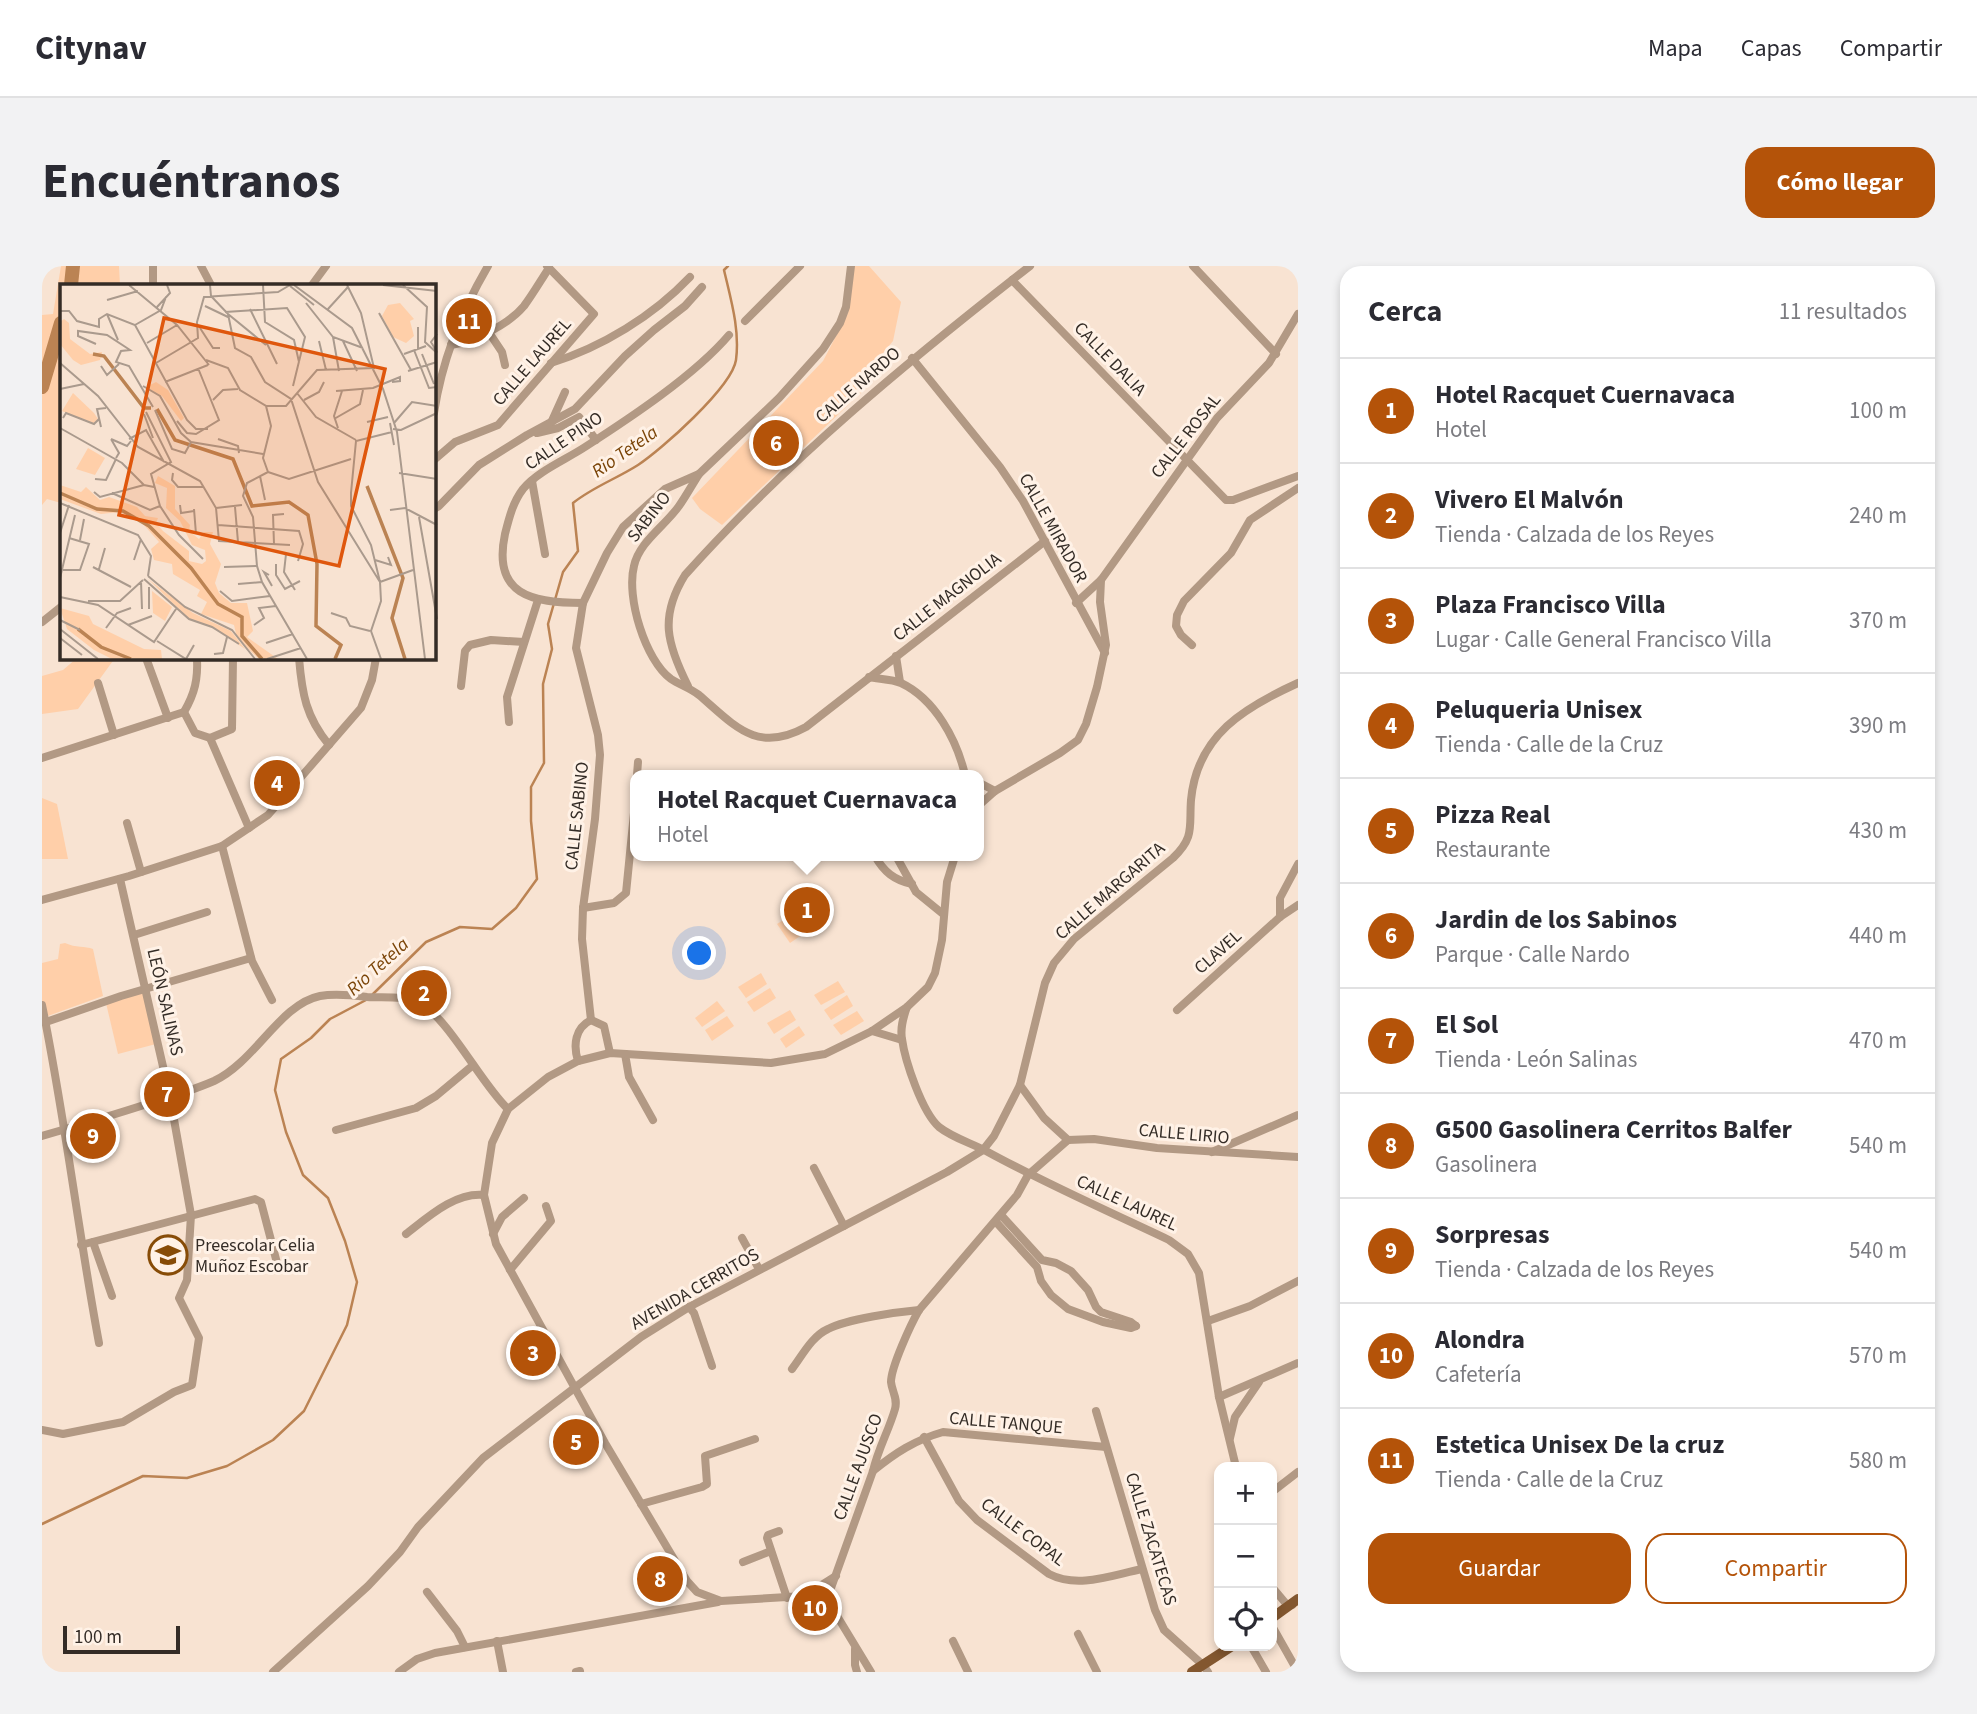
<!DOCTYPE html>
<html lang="es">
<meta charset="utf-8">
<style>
body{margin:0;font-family:"Source Sans 3",sans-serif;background:#f2f2f3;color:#2b2b33}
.controls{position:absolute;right:21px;bottom:21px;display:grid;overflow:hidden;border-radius:14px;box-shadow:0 4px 10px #0003}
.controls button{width:63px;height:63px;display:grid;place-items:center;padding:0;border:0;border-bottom:2px solid #e1e1e2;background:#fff;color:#2b2b33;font:35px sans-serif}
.scale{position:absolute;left:21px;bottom:18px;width:117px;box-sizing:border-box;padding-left:7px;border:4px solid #342c26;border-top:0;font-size:19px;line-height:24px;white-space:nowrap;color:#342c26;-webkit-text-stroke:5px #fff2e7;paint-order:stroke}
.you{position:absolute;left:658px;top:688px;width:24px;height:24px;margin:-18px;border:5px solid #fff;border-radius:50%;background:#1a73e8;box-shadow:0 0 0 10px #1a73e833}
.badge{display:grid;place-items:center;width:46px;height:46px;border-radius:50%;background:#b45309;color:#fff;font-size:23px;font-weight:700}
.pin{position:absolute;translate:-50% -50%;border:4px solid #fff;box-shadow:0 2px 7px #0006}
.popup{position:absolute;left:588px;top:504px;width:354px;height:91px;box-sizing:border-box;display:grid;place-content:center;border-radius:14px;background:#fff;filter:drop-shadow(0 2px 5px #0005);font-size:23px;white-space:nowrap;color:#7c7c81}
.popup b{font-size:26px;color:#2b2b33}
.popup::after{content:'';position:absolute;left:50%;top:100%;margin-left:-14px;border:14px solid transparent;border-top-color:#fff}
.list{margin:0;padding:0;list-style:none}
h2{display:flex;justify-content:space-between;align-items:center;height:91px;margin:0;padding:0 28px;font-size:30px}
h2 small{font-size:23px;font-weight:400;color:#7c7c81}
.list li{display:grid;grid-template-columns:46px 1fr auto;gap:21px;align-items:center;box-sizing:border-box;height:105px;padding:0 28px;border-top:2px solid #e1e1e2}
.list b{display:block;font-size:26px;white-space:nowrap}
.list p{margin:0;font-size:23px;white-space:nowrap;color:#7c7c81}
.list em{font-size:23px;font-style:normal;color:#7c7c81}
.actions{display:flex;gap:14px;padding:21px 28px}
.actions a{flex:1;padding:16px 0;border:2px solid #b45309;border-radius:21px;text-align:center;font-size:24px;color:#b45309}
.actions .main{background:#b45309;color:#fff}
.icon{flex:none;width:38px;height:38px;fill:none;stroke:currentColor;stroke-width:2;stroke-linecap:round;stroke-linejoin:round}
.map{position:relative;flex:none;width:1256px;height:1406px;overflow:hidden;border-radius:21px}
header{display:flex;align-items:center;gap:42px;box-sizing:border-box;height:98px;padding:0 35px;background:#fff;border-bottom:2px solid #e1e1e2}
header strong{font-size:33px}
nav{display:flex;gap:38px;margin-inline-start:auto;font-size:24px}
.intro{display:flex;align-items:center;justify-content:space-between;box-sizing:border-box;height:168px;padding:0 42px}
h1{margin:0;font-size:49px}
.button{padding:18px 32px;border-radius:21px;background:#b45309;color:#fff;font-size:24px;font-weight:700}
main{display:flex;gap:42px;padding:0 42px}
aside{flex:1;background:#fff;border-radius:21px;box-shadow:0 4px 10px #0003}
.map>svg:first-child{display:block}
</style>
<header>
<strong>Citynav</strong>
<nav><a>Mapa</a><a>Capas</a><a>Compartir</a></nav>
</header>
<div class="intro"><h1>Encuéntranos</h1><a class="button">Cómo llegar</a></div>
<main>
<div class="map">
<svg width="1256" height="1406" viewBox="0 0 1256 1406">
<rect width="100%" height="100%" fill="#f8e3d2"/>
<g fill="#ffcfa9">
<path d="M19 0H77L78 19H19V237L5 233 0 239V49L11 48Z"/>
<path d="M811 0H827L859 36 851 75 818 115 823 123 680 259 658 243 650 232 781 95 806 47Z"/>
<path d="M35 392H73L36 443 0 448V410L21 404Z"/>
<path d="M0 532 15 538 26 593H0Z"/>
<path d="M754 646 767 664 748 677 735 658Z"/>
<path d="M23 677C34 682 43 680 51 683L61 730 3 751 0 736V697L16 693 18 678Z"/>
<path d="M719 707 725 718 704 732 696 721Z"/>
<path d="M796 715 803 726 779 739 772 729Z"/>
<path d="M728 722 734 732 712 746 705 736Z"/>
<path d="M102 726 114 778 76 788 64 737Z"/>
<path d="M805 729 811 740 789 754 782 744Z"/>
<path d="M675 735 683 745 660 761 653 752Z"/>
<path d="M748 744 754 754 732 768 725 757Z"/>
<path d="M815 745 822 755 799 769 791 759Z"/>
<path d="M685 750 692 760 670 775 663 764Z"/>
<path d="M757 760 763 769 744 782 738 773Z"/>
</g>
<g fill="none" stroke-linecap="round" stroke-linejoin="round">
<g stroke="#bb8353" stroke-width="2.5">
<path d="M331 728 384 676 418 661 450 663 474 642 495 613 489 555V521L502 497 501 418 510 383 506 358 521 306 536 285 531 237C551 221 574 213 596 199 619 184 690 121 694 94 698 64 689 34 682 4L686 0"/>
<path d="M0 1258 101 1210 145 1212 185 1200 231 1174 262 1145 305 1059 315 1016 303 975 286 932 261 909 244 866 233 824 239 793 269 772 288 753 324 734"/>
</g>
<g stroke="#bb8353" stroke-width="14">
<path d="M29 19 31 0"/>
<path d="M0 121 19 57"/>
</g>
<g stroke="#b29984" stroke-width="8">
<path d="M111 0V19"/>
<path d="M159 0 169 19"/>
<path d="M1151 0 1234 88"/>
<path d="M970 14 1184 234H1191L1256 210"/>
<path d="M270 19 284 0"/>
<path d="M703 55 758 0"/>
<path d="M446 65 460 86 463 99"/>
<path d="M409 79C433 75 466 59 482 40 491 28 499 14 507 2"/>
<path d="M870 92 958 201 981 235 1063 387"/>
<path d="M509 97C560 81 611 50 648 11"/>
<path d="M392 147C400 94 419 46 446 0"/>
<path d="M509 157 523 126"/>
<path d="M495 167 516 162 537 151 554 174"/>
<path d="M392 194 413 176 456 159 552 48 505 0"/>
<path d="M657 208C650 219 644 230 637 240 623 260 597 276 592 300 584 331 603 394 629 413 638 419 648 422 657 429 693 460 715 488 764 461L1003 275"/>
<path d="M490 215 503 288"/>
<path d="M392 243 397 240 437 199 485 169 533 143 583 90 612 64 643 40 660 21"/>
<path d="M541 337C490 337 450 329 463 268 467 252 471 236 481 223 496 205 523 194 543 181 588 152 653 109 687 69"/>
<path d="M1034 337 1059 314 1175 152 1227 97 1256 48"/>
<path d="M0 356 19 341"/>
<path d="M1150 379 1139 369 1134 360 1135 349 1142 335 1189 287 1208 254 1256 222"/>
<path d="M854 390 858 416"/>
<path d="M104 392 126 452"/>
<path d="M257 392C260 428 264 451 287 479"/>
<path d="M827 411C836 413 850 413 859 417 893 433 915 474 923 509"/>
<path d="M56 417 72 469"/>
<path d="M419 420 423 385 428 379 449 374 482 376"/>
<path d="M646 420C625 378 617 351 643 309 747 193 865 96 988 0"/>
<path d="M142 446 153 467 168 472 207 562"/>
<path d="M142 446C153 427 156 413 155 392"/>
<path d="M467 456 465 431 496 334"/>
<path d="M168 472 190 463 191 392"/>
<path d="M0 492 142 446"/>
<path d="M595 509 596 496"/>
<path d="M936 516 953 525"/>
<path d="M936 540 953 525 1018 487 1036 474 1044 458 1055 421 1064 379 1058 336 1059 314"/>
<path d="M85 557 99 606"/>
<path d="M180 580 210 695 230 734"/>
<path d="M833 590C842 606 852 614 870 618"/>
<path d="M854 590 874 626 901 648"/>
<path d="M0 634 87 610 180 580 226 549 319 442 330 414 334 392"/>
<path d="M541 642 572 637 584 627 594 527"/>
<path d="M1238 651V632L1256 598"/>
<path d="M92 669 165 646"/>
<path d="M0 739C23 851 36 965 57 1077"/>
<path d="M865 741C861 752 858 762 860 773 863 795 880 846 897 861 911 872 929 877 944 885 1004 918 1066 945 1127 974L1146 988 1157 1007 1177 1131 1194 1201"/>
<path d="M1135 744 1238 651 1256 639"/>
<path d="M549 754 540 673 541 642 553 553 558 489 556 469 534 382 541 337 565 287 581 261 623 223 657 208 737 132 781 83 798 57 804 41 809 0"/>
<path d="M549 754 562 760 568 787"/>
<path d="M4 756 79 730 209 692"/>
<path d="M830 765 860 774"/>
<path d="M583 788 587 811 611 854"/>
<path d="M536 795C531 779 533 762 549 754"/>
<path d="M978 819 1002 852 1026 874"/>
<path d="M294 864 374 842 394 830 430 800"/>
<path d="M0 870C34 860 68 850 102 839 125 832 149 825 172 815 213 796 238 738 278 730 293 727 310 729 325 731 340 732 360 730 373 735 404 746 438 817 466 843"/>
<path d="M1026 874 1052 873 1115 882 1256 891"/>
<path d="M1170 886 1256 849"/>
<path d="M772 902 802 960"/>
<path d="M959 949 1000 994 1014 997 1029 1005 1046 1024 1054 1041 1059 1046 1089 1056 1094 1060"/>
<path d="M954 956 995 1001 999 1015 1009 1029 1026 1043 1061 1056 1089 1062 1094 1060"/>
<path d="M364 968C386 951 413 926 442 929"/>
<path d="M451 968 460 951 482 932"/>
<path d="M700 972 717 1003"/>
<path d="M51 976 70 1030"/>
<path d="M39 979 213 933 219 936 235 997"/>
<path d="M468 1004 509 955 504 940"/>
<path d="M647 1041 652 1047 670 1100"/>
<path d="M1166 1055 1208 1040 1256 1015"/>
<path d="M750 1103C760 1090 770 1070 786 1063 805 1053 855 1046 877 1044"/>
<path d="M1177 1131 1256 1097"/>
<path d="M1054 1145 1113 1344 1122 1364 1161 1399 1166 1406"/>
<path d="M0 1164 21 1168 81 1156 132 1126 150 1119 157 1072 137 1032 145 1014 149 949 128 831 78 613"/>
<path d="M882 1171 917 1235 935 1254 1007 1308C1036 1323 1070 1309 1100 1303"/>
<path d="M1188 1172 1193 1151 1217 1116"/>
<path d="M831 1205C853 1187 873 1174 901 1166L1064 1181"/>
<path d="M1230 1226 1256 1206"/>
<path d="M599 1238 660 1221 665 1218 663 1190 713 1173"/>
<path d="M737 1265 726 1269 725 1272 745 1332"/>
<path d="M701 1296 729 1285"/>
<path d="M1230 1321 1246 1340 1250 1339"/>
<path d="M385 1326 415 1365 423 1381"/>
<path d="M764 1329 794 1310"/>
<path d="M784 1336 831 1205C836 1183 847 1164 853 1143 856 1132 850 1126 849 1116 849 1101 869 1058 877 1044L975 929 986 909 1026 874"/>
<path d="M1230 1360 1256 1406"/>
<path d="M1036 1368 1055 1406"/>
<path d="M455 1375 461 1406"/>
<path d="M911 1375 926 1406"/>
<path d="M1209 1380 1224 1406"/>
<path d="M813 1383V1399L815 1406"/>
<path d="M231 1406 326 1320 358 1286 376 1261 441 1192 599 1071 647 1041 905 906 941 884 952 870 978 819 1003 717 1012 697 1032 673 1131 592C1153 571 1147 561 1149 534 1155 469 1203 441 1256 417"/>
<path d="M357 1406 375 1393 393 1387 676 1336"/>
<path d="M534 1406 538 1405"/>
<path d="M829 1406 789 1340 777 1331 762 1330 679 1335 655 1326 645 1315 563 1177 454 978 442 929 450 877 466 843 506 811 536 795 568 787 729 797 783 788 830 765 865 741 886 721 893 707 900 674 905 616 913 590"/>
</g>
<g stroke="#83572f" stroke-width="10">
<path d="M1230 1352 1256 1333"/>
<path d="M1150 1406 1190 1380"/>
</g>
</g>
<defs>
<g id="school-ring" transform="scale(2.0125)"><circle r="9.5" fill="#fff2e7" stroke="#874c07" stroke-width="1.5"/><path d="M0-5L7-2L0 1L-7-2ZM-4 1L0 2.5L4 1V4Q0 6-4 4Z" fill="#874c07"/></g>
</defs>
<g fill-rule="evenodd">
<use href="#school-ring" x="126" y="989"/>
</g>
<g text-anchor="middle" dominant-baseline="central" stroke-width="6" stroke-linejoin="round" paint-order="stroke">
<g font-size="18" fill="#342c26" stroke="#fff2e7">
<text transform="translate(1068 93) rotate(46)">CALLE DALIA</text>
<text transform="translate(490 96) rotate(-49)">CALLE LAUREL</text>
<text transform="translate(816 119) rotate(-41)">CALLE NARDO</text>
<text transform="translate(1144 170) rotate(-52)">CALLE ROSAL</text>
<text transform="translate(522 175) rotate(-34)">CALLE PINO</text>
<text transform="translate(607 251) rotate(-52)">SABINO</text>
<text transform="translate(1011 262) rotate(61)">CALLE MIRADOR</text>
<text transform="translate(905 331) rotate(-38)">CALLE MAGNOLIA</text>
<text transform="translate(535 550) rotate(-84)">CALLE SABINO</text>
<text transform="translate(1068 625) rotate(-41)">CALLE MARGARITA</text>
<text transform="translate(1176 686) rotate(-42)">CLAVEL</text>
<text transform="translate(123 736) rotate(77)">LEÓN SALINAS</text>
<text transform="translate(1142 868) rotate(5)">CALLE LIRIO</text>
<text transform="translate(1085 937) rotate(25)">CALLE LAUREL</text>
<text transform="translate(653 1023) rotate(-30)">AVENIDA CERRITOS</text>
<text transform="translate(964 1157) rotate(5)">CALLE TANQUE</text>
<text transform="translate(816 1201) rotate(-70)">CALLE AJUSCO</text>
<text transform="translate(981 1266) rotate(37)">CALLE COPAL</text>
<text transform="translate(1109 1273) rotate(73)">CALLE ZACATECAS</text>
</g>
<g font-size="18" fill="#342c26" stroke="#fff2e7" text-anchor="start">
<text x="153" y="979">Preescolar Celia<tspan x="153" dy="21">Muñoz Escobar</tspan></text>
</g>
<g font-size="19" font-style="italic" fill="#7b4508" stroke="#fff2e7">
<text transform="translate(583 186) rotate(-35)">Rio Tetela</text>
<text transform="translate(336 701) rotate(-42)">Rio Tetela</text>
</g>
</g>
<g transform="translate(18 18)">
<rect width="376" height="376" fill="#f8e3d2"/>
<path d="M340 19 354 35 350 37 354 52 346 59 333 53 322 32 328 21ZM4 35 9 39 10 55 30 70 42 68 40 76 21 81 13 76 0 60V38ZM96 98 108 106 124 134 121 137 102 112 86 103ZM13 109 34 129 38 135 33 140 2 127ZM28 164 45 174 35 191 16 185ZM98 192 115 202V225L130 241 129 247 139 255 144 248H153L150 260 161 280 155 299 159 309 171 319H187L193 347 187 353 218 375H199L177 354 174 341 141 330 147 318 137 312 140 306 113 290 112 280 94 276 91 265 99 258 83 240 60 228 41 230 0 215V201L21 208 26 203 40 216 49 213 77 223 85 232 98 234 96 239 103 247 129 267V277L142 280 146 277 145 266 132 261 120 237 106 224 107 204 95 199ZM88 295 133 329 171 347 185 365 153 343 129 335ZM92 307 112 323 105 337 93 329ZM0 324 29 332 33 340 84 365 101 366 102 375H52L34 366 7 345Z" fill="#ffcfa9"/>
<path fill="none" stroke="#bb8353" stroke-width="3.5" d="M33 70 44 72 84 124H91M97 125 115 156 173 175 192 222 229 218 248 231 257 280 256 342 281 361 275 375M307 202 343 294 332 334 345 375M0 209 37 225 63 227 89 242 131 284 158 320 182 333V352L202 375M18 345 41 363 71 375"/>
<path fill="none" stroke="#aa9a8d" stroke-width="2" d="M69 1 117 41 149 81M150 1 151 12 168 30 206 61M203 1 205 38 234 56 239 78M234 1 292 44 323 105 337 148 365 375M323 1 377 7M343 1 367 23 365 58 377 69M230 2 254 21M47 16 78 7M246 19 273 53 303 64M145 22 168 33M97 23 110 9 107 1M190 25 217 80M268 25 288 3M0 27H9L17 37 39 43V35L47 30 75 41 127 136 136 145H148M165 28 227 24 245 53 233 102M319 29 351 86M47 30 58 56M168 30 175 64 191 73 205 98 231 115 258 198 320 298M75 41 101 26 106 13M358 43V65M140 44 153 64H160M377 50 371 58 377 68M273 53 279 87M259 57 266 86M283 57 297 87M87 59 117 41M36 60 18 52V47L47 51 70 66 61 67 56 78 69 82 93 123M354 66 369 104 377 103M344 70 366 62M362 70 374 100M146 76 168 84 180 106 206 122 211 142 203 174 208 188M0 79 38 112 78 163 140 197 156 224 159 257 230 261M96 79 138 54 137 38 144 13 218 8 230 1M41 82 47 91 59 80M348 87 377 78M105 98 148 81M83 102 100 112 121 149 131 158 203 170M0 105 24 100M276 107 313 104 340 93V97L332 98M237 109 256 133 296 156M153 116 163 106 178 105M244 116 259 108 264 98M206 122H226L257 86 314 84 301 29 287 1M95 126 112 165 125 169 131 158M86 128 111 178 91 190 100 222M84 130 93 154M3 134 6 129 34 140 39 135M274 135 300 120 303 106M117 137 127 149 136 150 159 136 138 84M307 138 328 133M330 139 334 161M334 139 352 118 377 122M41 143 37 125 46 124M0 144 62 179 84 201 94 203M278 144 274 132 282 107M333 145 341 146 377 129M51 155 67 162 71 157M51 155 59 169 56 174M69 155 86 146 104 178M158 155 178 162 179 169M208 188 187 199 183 212 193 233 197 282 202 298 247 375M208 188 229 195 291 175M113 189 112 196 118 203H144M339 189 377 195M200 192 205 216M35 195 46 196 56 175M34 208 40 213 84 201M52 209 90 226 100 222M0 219 78 251 91 272 88 292M120 221 121 229 134 227M100 222 119 251 143 275M175 223 178 258M156 224 182 221M134 225 136 250M330 226 345 224 377 241M359 233 377 335M158 241 239 247 243 260 238 277M0 249 9 221M20 256 24 235M214 260 213 231 224 230M226 270 224 288 235 306M74 276 81 255M315 276 331 281 328 273M216 280V291L225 305 240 297M33 283 71 303M164 283 197 282M39 285 45 264M3 286H20L29 260 9 254M209 291 204 288 212 302M88 292 125 323 172 346 195 375M0 294 15 231M84 295 129 335 152 343 179 360M81 297 82 325M320 298 353 286M178 300 202 298M89 303V325M160 307 172 317 210 312M0 313 38 321 94 358 116 325M28 317H60L83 296M271 329 286 334 290 342 310 347M0 336 20 346M68 341 92 332M194 341 204 334 199 324 216 322M46 344 57 329 71 324M0 345 38 375M0 354 22 371M97 357 126 375 134 361M206 359 233 350M154 370 163 369 167 353M207 375 241 364M321 375 311 347 321 317 320 298 311 261 291 222V209L296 157 332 148"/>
<path fill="#df570d" fill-opacity="0.15" stroke="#df570d" stroke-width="3.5" d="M104 34 325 85 279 282 59 231Z"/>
<rect width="376" height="376" fill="none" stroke="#342c26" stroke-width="3.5"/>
</g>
</svg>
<div class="controls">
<button>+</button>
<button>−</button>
<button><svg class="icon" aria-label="locate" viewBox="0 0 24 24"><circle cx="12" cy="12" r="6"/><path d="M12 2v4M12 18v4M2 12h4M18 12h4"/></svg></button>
</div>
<div class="scale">100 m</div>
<div class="you"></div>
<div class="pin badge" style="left:765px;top:644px">1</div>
<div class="popup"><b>Hotel Racquet Cuernavaca</b>Hotel</div>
<div class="pin badge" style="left:382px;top:727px">2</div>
<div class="pin badge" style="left:491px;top:1087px">3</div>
<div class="pin badge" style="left:235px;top:517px">4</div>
<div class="pin badge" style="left:534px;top:1176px">5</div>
<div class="pin badge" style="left:734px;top:177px">6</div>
<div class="pin badge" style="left:125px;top:828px">7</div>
<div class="pin badge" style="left:618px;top:1313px">8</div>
<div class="pin badge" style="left:51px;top:870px">9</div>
<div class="pin badge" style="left:773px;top:1342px">10</div>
<div class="pin badge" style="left:427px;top:55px">11</div>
</div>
<aside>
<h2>Cerca<small>11 resultados</small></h2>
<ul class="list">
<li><span class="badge">1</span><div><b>Hotel Racquet Cuernavaca</b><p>Hotel</p></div><em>100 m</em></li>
<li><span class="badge">2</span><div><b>Vivero El Malvón</b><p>Tienda · Calzada de los Reyes</p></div><em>240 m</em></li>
<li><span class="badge">3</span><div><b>Plaza Francisco Villa</b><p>Lugar · Calle General Francisco Villa</p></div><em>370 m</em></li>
<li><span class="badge">4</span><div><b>Peluqueria Unisex</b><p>Tienda · Calle de la Cruz</p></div><em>390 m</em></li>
<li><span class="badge">5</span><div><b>Pizza Real</b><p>Restaurante</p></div><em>430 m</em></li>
<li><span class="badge">6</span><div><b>Jardin de los Sabinos</b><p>Parque · Calle Nardo</p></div><em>440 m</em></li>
<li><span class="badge">7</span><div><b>El Sol</b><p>Tienda · León Salinas</p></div><em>470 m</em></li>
<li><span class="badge">8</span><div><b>G500 Gasolinera Cerritos Balfer</b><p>Gasolinera</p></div><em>540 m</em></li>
<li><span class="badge">9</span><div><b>Sorpresas</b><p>Tienda · Calzada de los Reyes</p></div><em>540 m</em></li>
<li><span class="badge">10</span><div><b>Alondra</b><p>Cafetería</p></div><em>570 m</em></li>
<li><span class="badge">11</span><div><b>Estetica Unisex De la cruz</b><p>Tienda · Calle de la Cruz</p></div><em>580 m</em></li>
</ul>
<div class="actions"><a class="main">Guardar</a><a>Compartir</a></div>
</aside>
</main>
